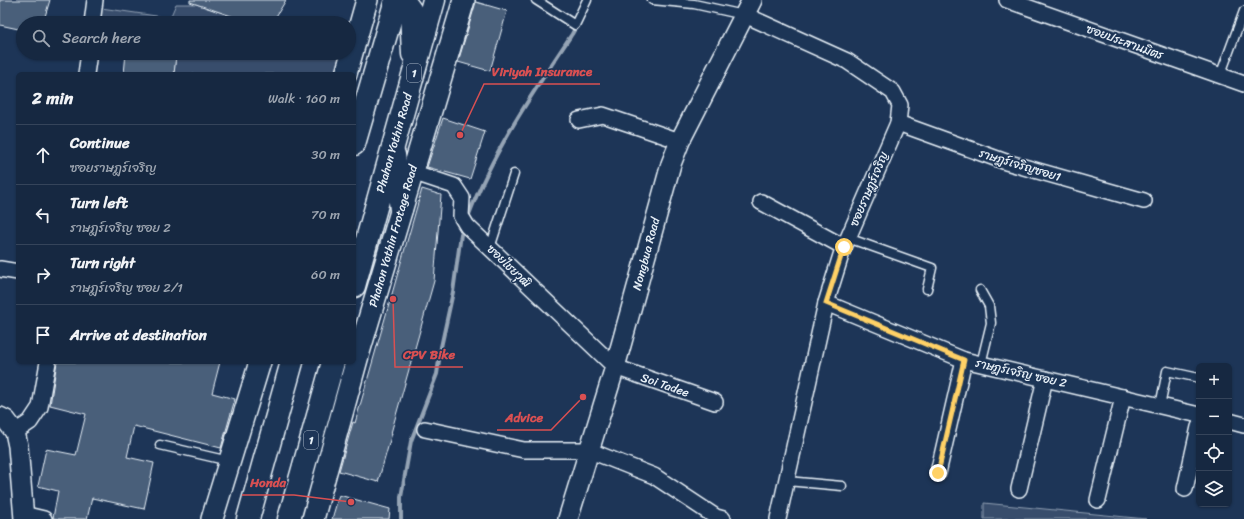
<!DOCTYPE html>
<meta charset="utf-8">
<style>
body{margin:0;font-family:Sriracha,"Playpen Sans Thai",sans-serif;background:#1f3048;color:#f1f3f6}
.controls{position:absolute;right:12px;bottom:12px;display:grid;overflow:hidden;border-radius:6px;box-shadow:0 1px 3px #0004}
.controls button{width:36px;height:36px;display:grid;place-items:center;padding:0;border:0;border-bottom:1px solid #35445a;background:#162841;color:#f1f3f6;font:20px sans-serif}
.stop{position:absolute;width:12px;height:12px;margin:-9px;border:3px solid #ffd166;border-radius:50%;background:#fff}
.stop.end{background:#ffd166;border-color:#fff;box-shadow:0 1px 4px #0008}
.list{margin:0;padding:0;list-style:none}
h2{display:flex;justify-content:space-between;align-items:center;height:52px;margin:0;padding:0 16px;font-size:17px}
h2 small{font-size:13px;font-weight:400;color:#9ea6b1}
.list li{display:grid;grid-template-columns:26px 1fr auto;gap:12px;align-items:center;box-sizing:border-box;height:60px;padding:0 16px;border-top:1px solid #35445a}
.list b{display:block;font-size:15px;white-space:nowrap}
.list p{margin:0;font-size:13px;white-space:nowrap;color:#9ea6b1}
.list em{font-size:13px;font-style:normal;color:#9ea6b1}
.icon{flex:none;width:22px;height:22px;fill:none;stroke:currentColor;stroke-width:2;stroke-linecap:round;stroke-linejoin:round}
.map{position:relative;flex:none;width:1244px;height:519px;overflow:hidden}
.search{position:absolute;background:#162841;box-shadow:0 1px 3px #0004;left:16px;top:16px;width:340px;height:44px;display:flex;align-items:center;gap:10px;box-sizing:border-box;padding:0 14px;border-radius:22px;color:#9ea6b1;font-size:15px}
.panel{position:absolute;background:#162841;box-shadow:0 1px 3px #0004;left:16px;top:72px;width:340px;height:292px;border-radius:6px}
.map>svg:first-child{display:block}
</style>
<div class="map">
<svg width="1244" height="519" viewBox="0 0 1244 519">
<rect width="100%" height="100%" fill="#1d3557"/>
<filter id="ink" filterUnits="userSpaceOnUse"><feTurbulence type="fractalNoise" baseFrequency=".025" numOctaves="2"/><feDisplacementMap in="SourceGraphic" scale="8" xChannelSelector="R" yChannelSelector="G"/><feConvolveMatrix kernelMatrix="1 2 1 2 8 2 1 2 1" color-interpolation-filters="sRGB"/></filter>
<g filter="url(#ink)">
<g fill="#374d6c" stroke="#909fb2">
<path d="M176 4H196L252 23H99L101 8 170 18Z"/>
<path d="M142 53H341L345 55 339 74H174L176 55Z"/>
<path d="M984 503 1146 519H984Z"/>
</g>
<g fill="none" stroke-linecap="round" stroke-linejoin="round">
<g stroke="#95a4b5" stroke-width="4">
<path d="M468 217C493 151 533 92 572 34L577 25"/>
<path d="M401 519V497L411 441 437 374 441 347 453 292 461 234 464 228"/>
</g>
</g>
<g fill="#495e7a" stroke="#e8f1f8">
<path d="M0 0H50L43 23H23V30L0 25Z"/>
<path d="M190 0H286L272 23H252L190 2Z"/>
<path d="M476 2 507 11 490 71 458 62Z"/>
<path d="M126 53 176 55 174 74H124Z"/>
<path d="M443 118 485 132 470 179 427 167Z"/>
<path d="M422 189 441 195 434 281 391 433H392L378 482 339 471 353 422 355 423Z"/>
<path d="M57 362H220L212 393 235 399 221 448 134 426 127 457 154 463 144 509 92 498 87 519H58L53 518 58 491 38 486 46 449 76 455 86 414 50 405Z"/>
<path d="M339 495 390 509 389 519H332Z"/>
</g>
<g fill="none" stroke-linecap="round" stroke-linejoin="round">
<g stroke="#e8f1f8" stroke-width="11">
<g id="service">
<path d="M536 0 575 25 587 0"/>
<path d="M652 0 694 4 744 15"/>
<path d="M1220 76 1244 11"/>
<path d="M848 238 932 268 927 289"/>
<path d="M490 248 514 174"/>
<path d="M980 290 989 306 991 323 981 364"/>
<path d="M1160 406 1167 371 1199 378"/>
<path d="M160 445 229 461"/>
<path d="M787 481 842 486"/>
</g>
</g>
<g stroke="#e8f1f8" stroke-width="18">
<g id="minor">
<path d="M1007 0 1244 84"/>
<path d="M745 15 847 61 893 92 900 105 898 123 842 252 826 303 778 519"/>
<path d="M92 23 95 0"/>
<path d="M86 74 89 53"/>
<path d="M579 120 603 115 680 141"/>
<path d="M898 123 1006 162 1144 201"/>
<path d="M412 172 454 186 462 198 461 216 467 226 615 367 715 402"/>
<path d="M761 202 844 247"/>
<path d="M0 269 18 272"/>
<path d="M826 303 964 360 1199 415"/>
<path d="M1229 421 1244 425"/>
<path d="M425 429 524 450H588L654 476 716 517 723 519"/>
<path d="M15 432 30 422 40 407 48 362"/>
<path d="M938 473 964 360"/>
<path d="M1019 489 1045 379"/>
<path d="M1185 489 1199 427"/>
<path d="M1098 500 1123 397"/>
<path d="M23 514 44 519"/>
</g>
</g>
<g stroke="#e8f1f8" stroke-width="22">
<g id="tertiary">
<path d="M0 417 6 420 15 432 18 446 24 519"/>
<path d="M568 519 615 367 671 164 680 141 752 0"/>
</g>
</g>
<g stroke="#e8f1f8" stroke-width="24">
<g id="secondary">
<path d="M346 74 367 0"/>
<path d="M212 519 260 362"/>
<path d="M313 519 357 359 464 0"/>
</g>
</g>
<g stroke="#e8f1f8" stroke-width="25">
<g id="primary">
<path d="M403 0 411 11 413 54"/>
<path d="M354 144 396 0"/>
<path d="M394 155 401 209"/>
<path d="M354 286 434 0"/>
<path d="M248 519 292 362"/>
<path d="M289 519 333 362"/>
</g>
</g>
<use href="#service" stroke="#1d3557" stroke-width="8"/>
<use href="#minor" stroke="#1d3557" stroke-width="15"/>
<use href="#tertiary" stroke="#1d3557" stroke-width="19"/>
<use href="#secondary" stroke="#1d3557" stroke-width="21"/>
<use href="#primary" stroke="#1d3557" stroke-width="22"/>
</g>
</g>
<g fill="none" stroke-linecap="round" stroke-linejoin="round" filter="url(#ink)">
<path stroke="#ffd166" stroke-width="5" d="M844 247 826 303 964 360 938 473"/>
</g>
<g text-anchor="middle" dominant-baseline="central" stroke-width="3" stroke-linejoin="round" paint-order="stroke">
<g fill="#1d3557" stroke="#abb9c8" stroke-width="1">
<rect x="407" y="64" width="14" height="18" rx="3"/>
<rect x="304" y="431" width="14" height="18" rx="3"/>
</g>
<g font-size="11" font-weight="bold" fill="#e8f1f8">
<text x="414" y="73">1</text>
<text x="311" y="440">1</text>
</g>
<g font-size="12" fill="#e8f1f8" stroke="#1d3557">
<text transform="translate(1125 42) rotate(20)">ซอยประสานมิตร</text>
<text transform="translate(394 143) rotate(-74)">Phahon Yothin Road</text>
<text transform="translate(1020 165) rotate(17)">ราษฎร์เจริญซอย1</text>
<text transform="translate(869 189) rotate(-67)">ซอยราษฎร์เจริญ</text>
<text transform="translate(393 236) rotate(-74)">Phahon Yothin Frotage Road</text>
<text transform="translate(646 254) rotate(-75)">Nongbua Road</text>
<text transform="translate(509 266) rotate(44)">ซอยไชยวุฒิ</text>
<text transform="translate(1021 373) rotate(13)">ราษฎร์เจริญ ซอย 2</text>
<text transform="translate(665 385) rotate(19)">Soi Tadee</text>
</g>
</g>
<path fill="none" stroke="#da5052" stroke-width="1.5" d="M460 135L484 84H600M393 299L395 367H463M583 397L551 430H497M351 502L294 495H242"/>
<g fill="#da5052" stroke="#1d3557" stroke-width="1.5">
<circle cx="460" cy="135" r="4"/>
<circle cx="393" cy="299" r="4"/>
<circle cx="583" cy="397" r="4"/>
<circle cx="351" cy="502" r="4"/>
</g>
<g font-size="13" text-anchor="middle" font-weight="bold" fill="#da5052" stroke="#1d3557" stroke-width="3" stroke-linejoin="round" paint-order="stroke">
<text x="542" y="76">Viriyah Insurance</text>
<text x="429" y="359">CPV Bike</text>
<text x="524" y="422">Advice</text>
<text x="268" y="487">Honda</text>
</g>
</svg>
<div class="controls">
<button>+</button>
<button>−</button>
<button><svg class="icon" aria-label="locate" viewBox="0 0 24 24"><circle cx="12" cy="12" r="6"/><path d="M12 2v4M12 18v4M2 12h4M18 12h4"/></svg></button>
<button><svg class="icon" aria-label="layers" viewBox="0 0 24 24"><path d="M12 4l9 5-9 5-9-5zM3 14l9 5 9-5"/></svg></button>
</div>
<div class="stop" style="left:844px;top:247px"></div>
<div class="stop end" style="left:938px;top:473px"></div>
<div class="search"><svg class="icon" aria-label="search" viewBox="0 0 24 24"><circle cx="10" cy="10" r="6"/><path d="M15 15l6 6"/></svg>Search here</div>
<section class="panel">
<h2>2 min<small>Walk · 160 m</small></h2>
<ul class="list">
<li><svg class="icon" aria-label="ahead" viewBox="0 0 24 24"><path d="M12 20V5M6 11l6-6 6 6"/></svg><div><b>Continue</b><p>ซอยราษฎร์เจริญ</p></div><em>30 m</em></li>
<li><svg class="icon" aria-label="left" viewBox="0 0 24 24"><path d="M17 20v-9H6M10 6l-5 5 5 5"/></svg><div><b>Turn left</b><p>ราษฎร์เจริญ ซอย 2</p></div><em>70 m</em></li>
<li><svg class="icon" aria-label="right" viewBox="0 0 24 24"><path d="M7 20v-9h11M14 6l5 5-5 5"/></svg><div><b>Turn right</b><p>ราษฎร์เจริญ ซอย 2/1</p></div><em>60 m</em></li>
<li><svg class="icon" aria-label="arrive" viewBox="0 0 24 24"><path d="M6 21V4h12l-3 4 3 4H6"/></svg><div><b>Arrive at destination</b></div></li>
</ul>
</section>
</div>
